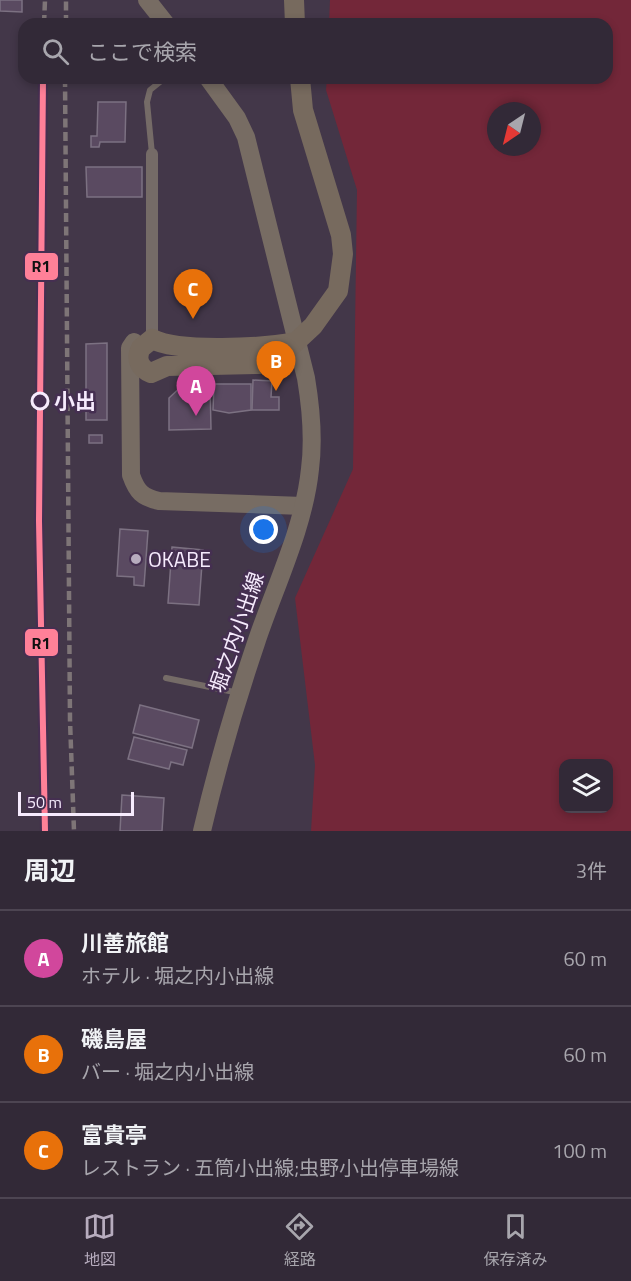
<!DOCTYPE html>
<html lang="ja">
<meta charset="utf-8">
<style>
body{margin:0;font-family:"Titillium Web","Noto Sans JP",sans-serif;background:#3d3542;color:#f1f3f6}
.controls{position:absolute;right:18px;bottom:18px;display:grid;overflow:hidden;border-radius:12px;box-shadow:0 3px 9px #0003}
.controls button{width:54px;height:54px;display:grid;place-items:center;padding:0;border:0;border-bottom:2px solid #4d4552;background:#322937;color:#f1f3f6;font:30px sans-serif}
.compass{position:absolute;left:487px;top:102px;width:54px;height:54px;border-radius:50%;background:#322937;box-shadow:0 3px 9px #0003;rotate:215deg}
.scale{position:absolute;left:18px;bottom:15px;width:116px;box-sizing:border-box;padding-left:6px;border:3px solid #f6ebfd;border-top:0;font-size:16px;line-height:21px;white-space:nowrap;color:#f6ebfd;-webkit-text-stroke:4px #452f51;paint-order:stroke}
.you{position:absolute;left:264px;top:530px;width:21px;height:21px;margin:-15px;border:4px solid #fff;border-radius:50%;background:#1a73e8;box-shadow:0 0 0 9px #1a73e833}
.badge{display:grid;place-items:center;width:39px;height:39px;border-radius:50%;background:#b7acbe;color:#fff;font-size:20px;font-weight:700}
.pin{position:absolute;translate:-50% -50px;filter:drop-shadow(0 2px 3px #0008)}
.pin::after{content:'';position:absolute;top:32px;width:21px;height:18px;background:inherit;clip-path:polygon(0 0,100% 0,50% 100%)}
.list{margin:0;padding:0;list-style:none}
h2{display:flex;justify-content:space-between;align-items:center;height:78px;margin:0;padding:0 24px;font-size:26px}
h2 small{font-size:20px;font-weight:400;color:#a8a6ad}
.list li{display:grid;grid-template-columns:39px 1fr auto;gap:18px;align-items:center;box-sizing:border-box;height:96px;padding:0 24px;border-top:2px solid #4d4552}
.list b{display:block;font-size:22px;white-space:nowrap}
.list p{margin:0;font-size:20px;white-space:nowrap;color:#a8a6ad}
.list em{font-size:20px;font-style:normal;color:#a8a6ad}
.icon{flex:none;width:33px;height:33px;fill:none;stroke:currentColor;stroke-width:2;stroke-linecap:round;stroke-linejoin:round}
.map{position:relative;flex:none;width:631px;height:831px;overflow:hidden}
.search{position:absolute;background:#322937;box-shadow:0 3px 9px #0003;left:18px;right:18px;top:18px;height:66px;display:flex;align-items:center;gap:15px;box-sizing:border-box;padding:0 21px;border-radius:18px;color:#a8a6ad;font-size:22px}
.sheet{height:366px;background:#322937}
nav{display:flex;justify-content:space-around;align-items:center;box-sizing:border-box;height:84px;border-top:2px solid #4d4552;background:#322937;font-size:16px;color:#a8a6ad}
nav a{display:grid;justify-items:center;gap:3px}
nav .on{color:#b7acbe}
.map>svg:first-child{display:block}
</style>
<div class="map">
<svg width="631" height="831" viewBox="0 0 631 831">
<rect width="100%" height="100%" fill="#433749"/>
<path fill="#732739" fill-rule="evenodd" d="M330 0H631V831H311L315 765 295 598 353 469 357 190 326 90 327 78H607V24H329ZM496 111H532V147H496ZM564 764H608V808H564Z"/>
<g fill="#5a4a61" stroke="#7c7182" stroke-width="1.5">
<path d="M0 0H22V12L0 11Z"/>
<path d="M98 102H126L125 142H100L99 147H91V136H97Z"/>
<path d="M86 167H142V197H87Z"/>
<path d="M107 343V420H86V344Z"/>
<path d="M253 380 272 381 271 397H279V410H252Z"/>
<path d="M185 383 210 384 211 429 169 430V398Z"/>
<path d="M214 384H251V410L229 413 213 410Z"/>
<rect x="89" y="435" width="13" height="8"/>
<path d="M120 529 148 531 144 586 134 585V577L117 576Z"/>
<path d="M172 547 203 550 199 605 168 603Z"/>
<path d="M140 705 199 720 192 748 133 733Z"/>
<path d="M134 737 187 750 183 765 171 762 169 769 128 759Z"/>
<path d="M122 795 164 798 162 831H120Z"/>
</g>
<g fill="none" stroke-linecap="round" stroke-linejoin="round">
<g stroke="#756b67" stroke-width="6">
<path d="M152 154 147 102 150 90 165 78"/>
<path d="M166 678 239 693"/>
</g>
<path stroke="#756b67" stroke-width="12" d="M152 154V339"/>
<g stroke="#776c63" stroke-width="18">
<path d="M147 0 166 24"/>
<path d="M134 342 130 348 131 475C137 492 142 497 159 501L303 506"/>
<path d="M202 831C217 767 235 705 256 643 275 586 304 528 310 469 314 438 311 408 306 378L246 137 237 118 208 78"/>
</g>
<g stroke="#776a5e" stroke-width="20">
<path d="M294 0 295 24"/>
<path d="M295 342C264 348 179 353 152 339L141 348C135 359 140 369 151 373L167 366 259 364 284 353 313 326 338 291 343 254 341 235 303 110 300 78"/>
</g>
<g stroke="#7e7577" stroke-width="4.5" stroke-dasharray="9 4.5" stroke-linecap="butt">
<path d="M44 24 45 0"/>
<path d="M66 24V0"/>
<path d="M43 78 39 521 45 831"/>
<path d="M65 78 70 720 74 831"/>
</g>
<g stroke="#452f51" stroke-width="10">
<path id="rail-1" d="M43 78 39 521 45 831"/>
</g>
<use href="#rail-1" stroke="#ff8098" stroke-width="6"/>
</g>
<circle fill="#452f51" stroke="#f6ebfd" stroke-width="3" cx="40" cy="401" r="8"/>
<circle fill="#b7acbe" stroke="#452f51" stroke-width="2" cx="136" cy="559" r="6"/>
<g text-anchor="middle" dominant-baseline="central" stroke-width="5" stroke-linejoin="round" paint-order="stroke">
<g font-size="21" font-weight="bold" fill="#f6ebfd" stroke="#452f51" text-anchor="start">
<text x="54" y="401">小出</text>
</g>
<g font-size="21" fill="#f6ebfd" stroke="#452f51" text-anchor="start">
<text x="148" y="559">OKABE</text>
</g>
<g font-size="21" fill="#f6ebfd" stroke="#452f51">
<text transform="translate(236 632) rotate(-71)">堀之内小出線</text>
</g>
</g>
<g stroke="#452f51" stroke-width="2">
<rect x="24" y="252" width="35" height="29" rx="6" fill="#ff8098"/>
<rect x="24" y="628" width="35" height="29" rx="6" fill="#ff8098"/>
</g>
<g font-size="16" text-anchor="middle" font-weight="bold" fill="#111">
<text x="41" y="272">R1</text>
<text x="41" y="649">R1</text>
</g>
</svg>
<div class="controls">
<button><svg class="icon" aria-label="layers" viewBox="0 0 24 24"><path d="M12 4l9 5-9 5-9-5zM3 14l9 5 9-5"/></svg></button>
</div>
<svg class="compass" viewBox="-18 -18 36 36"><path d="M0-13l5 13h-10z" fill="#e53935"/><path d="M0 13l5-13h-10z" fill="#a8a6ad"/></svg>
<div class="scale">50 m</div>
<div class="you"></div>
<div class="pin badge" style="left:196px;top:416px;background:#d1479c">A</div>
<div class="pin badge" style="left:276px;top:391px;background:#e8710a">B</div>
<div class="pin badge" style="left:193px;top:319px;background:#e8710a">C</div>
<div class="search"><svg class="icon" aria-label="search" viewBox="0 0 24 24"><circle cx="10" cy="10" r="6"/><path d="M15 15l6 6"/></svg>ここで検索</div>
</div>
<section class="sheet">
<h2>周辺<small>3件</small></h2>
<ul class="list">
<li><span class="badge" style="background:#d1479c">A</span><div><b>川善旅館</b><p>ホテル · 堀之内小出線</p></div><em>60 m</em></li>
<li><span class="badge" style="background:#e8710a">B</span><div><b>磯島屋</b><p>バー · 堀之内小出線</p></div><em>60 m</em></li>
<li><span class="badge" style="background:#e8710a">C</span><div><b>富貴亭</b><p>レストラン · 五筒小出線;虫野小出停車場線</p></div><em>100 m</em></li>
</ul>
</section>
<nav>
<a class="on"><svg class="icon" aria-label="map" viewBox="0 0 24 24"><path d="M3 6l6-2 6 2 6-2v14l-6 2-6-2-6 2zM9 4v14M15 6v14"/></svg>地図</a>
<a><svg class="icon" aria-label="directions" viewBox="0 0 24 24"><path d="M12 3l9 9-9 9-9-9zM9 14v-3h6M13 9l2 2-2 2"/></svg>経路</a>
<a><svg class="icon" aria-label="saved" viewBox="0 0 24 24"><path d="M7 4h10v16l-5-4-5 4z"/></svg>保存済み</a>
</nav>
